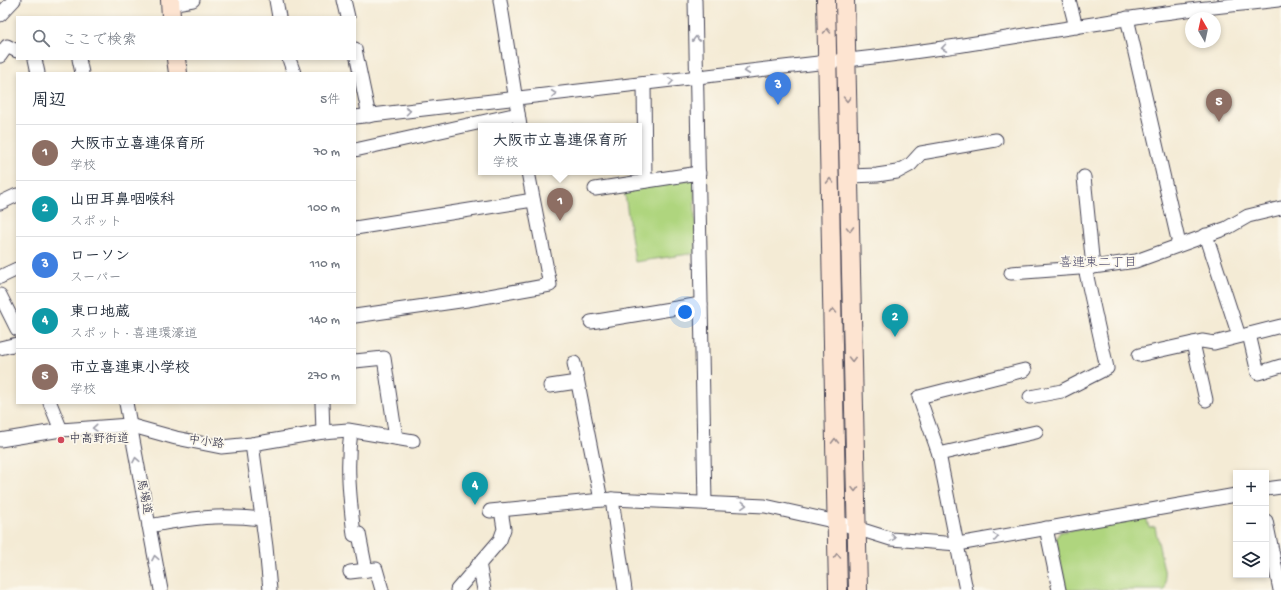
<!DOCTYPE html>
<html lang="ja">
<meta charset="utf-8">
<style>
body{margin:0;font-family:"Gochi Hand","Klee One",sans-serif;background:#f6f6f7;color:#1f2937}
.controls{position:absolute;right:12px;bottom:12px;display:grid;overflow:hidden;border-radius:0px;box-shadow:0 2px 6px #0003}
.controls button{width:36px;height:36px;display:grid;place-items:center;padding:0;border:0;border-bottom:1px solid #e0e1e3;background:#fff;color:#1f2937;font:20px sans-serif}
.compass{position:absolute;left:1185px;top:12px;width:36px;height:36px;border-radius:50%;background:#fff;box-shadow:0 2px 6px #0003;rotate:351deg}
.you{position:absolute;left:685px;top:312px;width:14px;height:14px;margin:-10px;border:3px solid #fff;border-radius:50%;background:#1a73e8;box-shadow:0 0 0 6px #1a73e833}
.badge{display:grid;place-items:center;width:26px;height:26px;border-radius:50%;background:#0f766e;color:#fff;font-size:13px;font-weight:700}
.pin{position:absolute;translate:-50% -33px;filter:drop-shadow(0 1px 2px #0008)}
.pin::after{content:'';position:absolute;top:21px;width:14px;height:12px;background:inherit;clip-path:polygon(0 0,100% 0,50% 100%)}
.popup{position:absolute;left:478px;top:123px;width:164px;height:52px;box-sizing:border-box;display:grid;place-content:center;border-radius:0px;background:#fff;filter:drop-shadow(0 1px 3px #0005);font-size:13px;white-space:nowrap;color:#747a83}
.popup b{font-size:15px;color:#1f2937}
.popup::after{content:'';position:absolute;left:50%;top:100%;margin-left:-8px;border:8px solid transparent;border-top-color:#fff}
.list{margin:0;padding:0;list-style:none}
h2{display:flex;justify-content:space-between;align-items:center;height:52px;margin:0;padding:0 16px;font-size:17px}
h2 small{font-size:13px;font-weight:400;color:#747a83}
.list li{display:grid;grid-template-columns:26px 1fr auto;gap:12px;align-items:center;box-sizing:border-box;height:56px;padding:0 16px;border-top:1px solid #e0e1e3}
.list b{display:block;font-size:15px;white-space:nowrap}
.list p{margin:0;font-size:13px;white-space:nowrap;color:#747a83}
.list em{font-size:13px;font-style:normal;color:#747a83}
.icon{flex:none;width:22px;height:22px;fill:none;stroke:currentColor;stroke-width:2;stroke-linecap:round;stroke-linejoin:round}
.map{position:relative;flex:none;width:1281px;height:590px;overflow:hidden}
.search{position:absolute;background:#fff;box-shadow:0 2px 6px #0003;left:16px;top:16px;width:340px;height:44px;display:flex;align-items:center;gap:10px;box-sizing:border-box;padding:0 14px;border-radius:0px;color:#747a83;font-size:15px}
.panel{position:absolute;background:#fff;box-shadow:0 2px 6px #0003;left:16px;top:72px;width:340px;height:332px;border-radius:0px}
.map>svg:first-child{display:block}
</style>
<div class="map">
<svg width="1281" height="590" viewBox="0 0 1281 590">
<rect width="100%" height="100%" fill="#fbf7ec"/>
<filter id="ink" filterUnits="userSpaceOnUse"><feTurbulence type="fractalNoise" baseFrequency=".025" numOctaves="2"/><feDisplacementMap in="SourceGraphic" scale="8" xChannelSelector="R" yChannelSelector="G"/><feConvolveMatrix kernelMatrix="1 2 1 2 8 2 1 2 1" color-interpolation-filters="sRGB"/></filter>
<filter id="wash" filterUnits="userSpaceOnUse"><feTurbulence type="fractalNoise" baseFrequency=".012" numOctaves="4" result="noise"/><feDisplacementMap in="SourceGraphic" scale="16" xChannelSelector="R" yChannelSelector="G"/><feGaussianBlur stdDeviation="0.9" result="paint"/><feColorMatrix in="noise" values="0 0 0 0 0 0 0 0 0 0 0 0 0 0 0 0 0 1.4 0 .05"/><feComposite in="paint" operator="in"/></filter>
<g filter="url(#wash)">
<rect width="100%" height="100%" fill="#f4ebd5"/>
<g fill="#afd57e" stroke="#687c5c">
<path d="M694 179 696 253 635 262 624 188Z"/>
<path d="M1146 516 1149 528 1155 527 1166 580 1165 590H1066L1056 538 1060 532Z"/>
</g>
</g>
<g filter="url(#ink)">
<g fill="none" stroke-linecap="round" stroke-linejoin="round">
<g stroke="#424052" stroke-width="15">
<g id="street">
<path d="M276 0 279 17"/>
<path d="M344 0 348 17"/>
<path d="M500 0 520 126"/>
<path d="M695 0 705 503"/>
<path d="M1069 0 1076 27"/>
<path d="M170 4 193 0"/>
<path d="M0 15 14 0"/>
<path d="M1127 18 1179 244"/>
<path d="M355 49 369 116"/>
<path d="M0 56 7 46 17 51"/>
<path d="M35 59 38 73"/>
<path d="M79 59 82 73"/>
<path d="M289 59 294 73"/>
<path d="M644 84 645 181"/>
<path d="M355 117 827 62C928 53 1026 34 1125 19 1175 10 1227 6 1278 0"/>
<path d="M355 150 518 114"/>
<path d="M849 176 877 175 897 172 910 165 921 153 996 140"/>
<path d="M1084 177 1093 267"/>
<path d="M595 189 699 173"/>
<path d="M0 203 17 195"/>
<path d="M355 228 533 200"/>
<path d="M1206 235 1239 336"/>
<path d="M1011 273 1093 267 1136 261 1227 228 1248 216 1281 208"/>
<path d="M0 277 17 269"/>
<path d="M0 295 17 329"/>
<path d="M355 316 467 300 550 285 528 172"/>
<path d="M591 322 701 304"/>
<path d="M1249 334 1258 373 1281 366"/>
<path d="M1193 343 1206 400"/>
<path d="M0 348 17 344"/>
<path d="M1139 355 1202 341 1214 343 1281 326"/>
<path d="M355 361 384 358 396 438"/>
<path d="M574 363 601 500"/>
<path d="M550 386 577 382"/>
<path d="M1030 397 1062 391 1107 368 1085 268"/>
<path d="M50 403 61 430"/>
<path d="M126 403 161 590"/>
<path d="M322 403 323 432"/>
<path d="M351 431C346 466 350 499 354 535"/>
<path d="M0 440 61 430 129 425 176 438 221 447 252 444 323 432 348 430 413 441"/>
<path d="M252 444 266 547 270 590"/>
<path d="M939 454 1036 432"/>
<path d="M1266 489 1281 487"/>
<path d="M612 499 625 590"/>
<path d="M490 511 612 499 765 506 837 522 891 539 958 544 1236 495"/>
<path d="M1266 521 1280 590"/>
<path d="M149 526C190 518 220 514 262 519"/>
<path d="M1046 528 1059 590"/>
<path d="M359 534 366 570"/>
<path d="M479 563 484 590"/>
<path d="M350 572 376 569 382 590"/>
<path d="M457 590 500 540 504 529 501 510"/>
<path d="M966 590 939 454 919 397 1025 370"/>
</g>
</g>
<g stroke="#424052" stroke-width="20">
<g id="secondary">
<path d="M170 0 171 17"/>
<path d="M826 0 838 590"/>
<path d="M845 0 858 590"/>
<path d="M176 59 178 73"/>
</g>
</g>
<use href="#street" stroke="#fff" stroke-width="13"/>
<use href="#secondary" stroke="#fde4d1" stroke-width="18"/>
</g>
<defs><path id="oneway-chevron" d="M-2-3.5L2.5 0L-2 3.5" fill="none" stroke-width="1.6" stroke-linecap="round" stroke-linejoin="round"/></defs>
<g stroke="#9a8d8e">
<use href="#oneway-chevron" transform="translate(827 31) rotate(-91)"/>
<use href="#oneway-chevron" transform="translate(847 99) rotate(89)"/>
<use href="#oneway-chevron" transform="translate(830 181) rotate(-91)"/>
<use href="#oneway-chevron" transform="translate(850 229) rotate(89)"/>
<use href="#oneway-chevron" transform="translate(833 311) rotate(-91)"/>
<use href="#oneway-chevron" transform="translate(852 359) rotate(89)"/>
<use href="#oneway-chevron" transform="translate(835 441) rotate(-91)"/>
<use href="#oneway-chevron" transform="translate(855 489) rotate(89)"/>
<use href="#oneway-chevron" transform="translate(837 556) rotate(-91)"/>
</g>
<g stroke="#9c9ca7">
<use href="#oneway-chevron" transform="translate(696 39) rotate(-91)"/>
<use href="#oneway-chevron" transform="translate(944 48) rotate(172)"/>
<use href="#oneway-chevron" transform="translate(747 71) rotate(173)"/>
<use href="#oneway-chevron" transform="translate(671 81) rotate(-7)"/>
<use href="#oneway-chevron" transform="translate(554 94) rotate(-6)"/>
<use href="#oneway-chevron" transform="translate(408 111) rotate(-7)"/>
<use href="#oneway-chevron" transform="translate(95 428) rotate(176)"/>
<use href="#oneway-chevron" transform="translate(136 460) rotate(-101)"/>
<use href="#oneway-chevron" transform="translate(744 505) rotate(3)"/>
<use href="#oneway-chevron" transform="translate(996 537) rotate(-10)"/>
<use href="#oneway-chevron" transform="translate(893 538) rotate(9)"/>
<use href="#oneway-chevron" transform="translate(155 558) rotate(-101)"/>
</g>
</g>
<circle fill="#d1495b" stroke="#fbf7ec" stroke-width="1.5" cx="61" cy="440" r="4"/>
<g text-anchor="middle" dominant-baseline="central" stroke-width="3.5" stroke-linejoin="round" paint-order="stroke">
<g font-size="12" fill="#22223b" stroke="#fbf7ec" text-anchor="start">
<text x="69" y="440">中高野街道</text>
</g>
<g font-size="12" fill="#22223b" stroke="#fbf7ec">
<text transform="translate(206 443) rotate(8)">中小路</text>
<text transform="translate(143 497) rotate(79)">馬場道</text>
</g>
<g font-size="13" fill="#525070" stroke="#fbf7ec">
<text x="1098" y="263">喜連東二丁目</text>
</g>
</g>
</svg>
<div class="controls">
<button>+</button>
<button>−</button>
<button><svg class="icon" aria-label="layers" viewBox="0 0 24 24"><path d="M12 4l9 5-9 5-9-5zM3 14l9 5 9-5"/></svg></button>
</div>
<svg class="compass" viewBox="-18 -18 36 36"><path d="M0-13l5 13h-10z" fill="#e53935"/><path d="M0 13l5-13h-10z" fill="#747a83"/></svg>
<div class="you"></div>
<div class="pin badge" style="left:560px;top:221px;background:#8d6e63">1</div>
<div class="popup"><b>大阪市立喜連保育所</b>学校</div>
<div class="pin badge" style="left:895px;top:337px;background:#0f9aa8">2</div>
<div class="pin badge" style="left:778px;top:105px;background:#3f7fe0">3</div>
<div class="pin badge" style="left:475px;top:505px;background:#0f9aa8">4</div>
<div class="pin badge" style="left:1219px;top:122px;background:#8d6e63">5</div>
<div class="search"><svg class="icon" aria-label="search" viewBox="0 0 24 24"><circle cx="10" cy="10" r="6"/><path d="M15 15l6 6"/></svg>ここで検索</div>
<section class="panel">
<h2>周辺<small>5件</small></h2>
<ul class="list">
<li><span class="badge" style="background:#8d6e63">1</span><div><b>大阪市立喜連保育所</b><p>学校</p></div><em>70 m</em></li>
<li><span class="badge" style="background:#0f9aa8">2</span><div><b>山田耳鼻咽喉科</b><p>スポット</p></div><em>100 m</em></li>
<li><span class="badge" style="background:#3f7fe0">3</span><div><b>ローソン</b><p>スーパー</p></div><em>110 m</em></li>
<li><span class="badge" style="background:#0f9aa8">4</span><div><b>東口地蔵</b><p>スポット · 喜連環濠道</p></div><em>140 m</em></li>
<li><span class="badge" style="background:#8d6e63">5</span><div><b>市立喜連東小学校</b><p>学校</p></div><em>270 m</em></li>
</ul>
</section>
</div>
